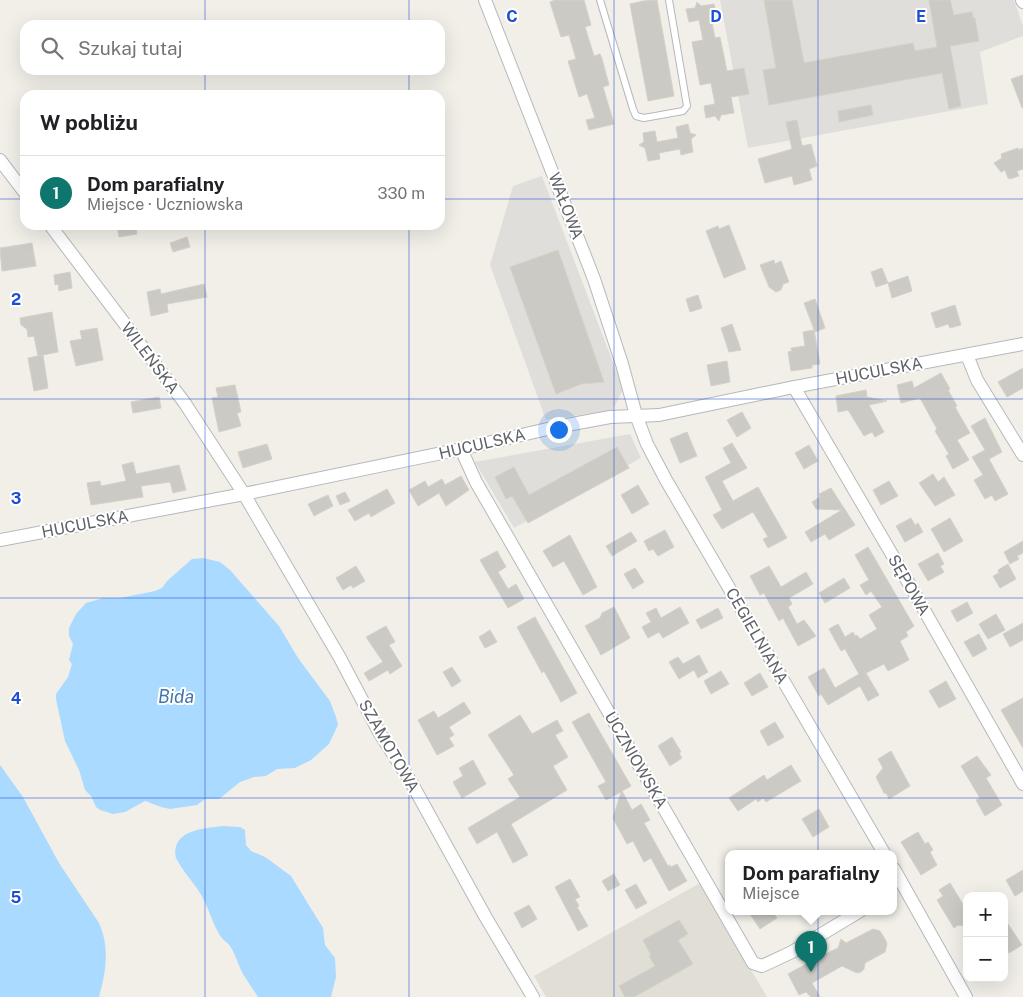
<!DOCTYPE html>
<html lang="pl">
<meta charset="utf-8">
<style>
body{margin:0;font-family:"Public Sans",sans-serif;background:#f6f6f6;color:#202124}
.controls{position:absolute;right:15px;bottom:15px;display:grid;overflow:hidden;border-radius:10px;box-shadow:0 5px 20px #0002}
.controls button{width:45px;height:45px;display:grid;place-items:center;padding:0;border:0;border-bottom:1px solid #e0e0e0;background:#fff;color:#202124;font:25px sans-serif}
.you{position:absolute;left:558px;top:429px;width:18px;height:18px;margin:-12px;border:4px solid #fff;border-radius:50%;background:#1a73e8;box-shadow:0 0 0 8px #1a73e833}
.badge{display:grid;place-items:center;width:32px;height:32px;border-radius:50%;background:#0f766e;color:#fff;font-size:16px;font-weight:700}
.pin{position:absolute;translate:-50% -41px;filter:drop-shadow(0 1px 2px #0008)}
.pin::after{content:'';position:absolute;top:26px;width:18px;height:15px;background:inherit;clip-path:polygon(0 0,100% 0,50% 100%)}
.popup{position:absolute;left:725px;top:850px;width:172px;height:65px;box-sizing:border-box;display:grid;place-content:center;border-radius:10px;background:#fff;filter:drop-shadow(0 1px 4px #0005);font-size:16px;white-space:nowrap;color:#757577}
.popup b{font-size:19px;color:#202124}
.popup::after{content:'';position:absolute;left:50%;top:100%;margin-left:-10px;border:10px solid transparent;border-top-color:#fff}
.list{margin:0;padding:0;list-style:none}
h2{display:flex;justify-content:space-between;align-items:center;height:65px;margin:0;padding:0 20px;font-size:21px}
h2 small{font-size:16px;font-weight:400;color:#757577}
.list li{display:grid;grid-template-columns:32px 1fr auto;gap:15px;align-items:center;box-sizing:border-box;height:75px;padding:0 20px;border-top:1px solid #e0e0e0}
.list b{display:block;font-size:19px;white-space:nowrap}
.list p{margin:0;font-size:16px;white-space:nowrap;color:#757577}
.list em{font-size:16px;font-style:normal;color:#757577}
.icon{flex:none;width:28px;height:28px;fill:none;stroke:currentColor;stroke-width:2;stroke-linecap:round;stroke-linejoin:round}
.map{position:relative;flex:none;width:1023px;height:997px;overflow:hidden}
.search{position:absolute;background:#fff;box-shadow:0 5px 20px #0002;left:20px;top:20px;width:425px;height:55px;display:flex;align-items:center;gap:12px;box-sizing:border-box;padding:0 18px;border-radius:15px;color:#757577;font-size:19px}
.panel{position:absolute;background:#fff;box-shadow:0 5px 20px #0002;left:20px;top:90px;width:425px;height:140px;border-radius:15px}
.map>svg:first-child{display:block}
</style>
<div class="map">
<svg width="1023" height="997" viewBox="0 0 1023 997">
<rect width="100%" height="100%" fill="#f1efe8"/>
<g fill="#e0deda">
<path d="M720 0H1014L1023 26V36L980 52 988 104 748 148Z"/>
<path d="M542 176 623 389 613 410 546 420 490 265 513 186Z"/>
<path d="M630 434 641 458 514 528 475 462Z"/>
</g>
<path fill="#e1ded6" d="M700 883 767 997H546L534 976Z"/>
<g fill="#aadaff">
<path d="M203 558 220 562 230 570 279 626 298 658 330 701 336 717 338 725 329 744 311 760 295 768 277 769 266 776 254 777 240 782 219 799H205L197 805 170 809 161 807 145 801 125 812 113 814 100 810 96 807 91 796 85 790 79 770 65 741 56 699V694L68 677 72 664 69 660 73 644 69 636V628L76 614 86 603 103 598H120L155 591 162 588 167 581 192 559Z"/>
<path d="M0 765 23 797 59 863 99 923C110 948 106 972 99 997H0Z"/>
<path d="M223 826 240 827 245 830 246 845 251 851 265 857 291 876 323 928 325 945 335 958 336 977 331 997H258C253 989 248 982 243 974 238 965 236 955 230 946 226 941 222 940 218 932 211 919 208 906 200 893 193 882 182 870 176 858 175 855 175 850 176 847 180 829 208 828 223 826Z"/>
</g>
<g fill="#cccac5" stroke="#d6d1c6">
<path d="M555 0H584L591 25 585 27 594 56 600 54 602 59 609 85 603 87 614 124 589 130 586 120 595 118 587 94 579 97 568 61 576 59 569 35 561 37 550 2Z"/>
<path d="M657 0 674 96 648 101 630 4 643 1Z"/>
<path d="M764 0H792L804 63 913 43 915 51 937 47 929 0H950L954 15 972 12 973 18H975L979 41 950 46 961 106 949 109 942 73 769 105 763 70 776 68Z"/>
<path d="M697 2 701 6 714 4 717 17 711 18 715 38 720 37 727 71 744 68 749 94 731 97 734 113 721 115 719 121 715 116 706 118 704 106 715 104 711 83 700 85 692 42 703 40 699 20 689 22 686 9 695 8Z"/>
<path d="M1023 75V108H1022L1011 79Z"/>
<path d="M871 105 873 115 839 122 838 111Z"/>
<path d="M797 120 802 146 811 144 817 166 809 169 812 180 794 185 792 176 765 183 758 159 792 149 786 122Z"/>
<path d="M688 124 690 133 696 135 691 139 693 152 681 155 680 149 669 151 659 153 660 159 648 161 645 148 639 145 644 142 643 133 655 131 657 142 678 138 676 127Z"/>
<path d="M1018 148 1019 150 1023 148V169L1017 171 1019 176 1010 179 1008 178 1005 170 1001 172 994 163 1002 158 1001 154Z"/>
<path d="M117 225H136L137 234 119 237Z"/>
<path d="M729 225 746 269 724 278 706 231 718 226 719 229Z"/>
<path d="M187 237 190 247 173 252 170 243Z"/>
<path d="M32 243 36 266 2 271 0 248Z"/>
<path d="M558 250 604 382 581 384 556 394 510 267Z"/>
<path d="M774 260 775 264 781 261 789 282 783 284 781 290 776 292 769 287 760 265Z"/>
<path d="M882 268 888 283 876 287 871 272Z"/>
<path d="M70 272 72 288 59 291 58 284 55 285 54 275Z"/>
<path d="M908 276 912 291 892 298 888 283Z"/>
<path d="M204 284 207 297 167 304 168 312 151 316 147 292 160 289 161 294Z"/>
<path d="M698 295 702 308 690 312 686 299Z"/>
<path d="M815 299 825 328 815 332 804 303Z"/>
<path d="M955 305 961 325 950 328 948 324 936 328 931 313Z"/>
<path d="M52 312 58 352 38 356 34 336 28 337 27 329 21 325 20 318Z"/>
<path d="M732 324 741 350 729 352 721 328Z"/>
<path d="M97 328 103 360 76 366 70 341 82 339 80 331Z"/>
<path d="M814 330 820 364 812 365V368L791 371 788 352 792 351 791 348 805 346 803 332Z"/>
<path d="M43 355 48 388 34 391 28 358Z"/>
<path d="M727 361 730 382 711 386 707 365Z"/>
<path d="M1023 368V388L1007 397 998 382Z"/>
<path d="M941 373 950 389 948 390 957 406 955 407 970 433 957 440 969 460 953 469 946 456 949 454 935 431 937 429 920 398 901 403 897 385 912 381 914 388Z"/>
<path d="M235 385 241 412 237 413 241 426 219 432 212 398 218 397 216 388Z"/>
<path d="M866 390 867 397 887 401 869 405 884 432 875 437 872 432 864 436 848 410 838 412 836 396Z"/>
<path d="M159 397 161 408 133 413 131 402Z"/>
<path d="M742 412 751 428 737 437 727 420Z"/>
<path d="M985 418 1002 452 989 459 1008 494 995 501 992 495 985 499 974 480 983 475 972 457 985 450 971 426Z"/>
<path d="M687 432 697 456 680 463 670 439Z"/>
<path d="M732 443 747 468 722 481 733 501 758 487 787 538 768 548 763 539 768 537 753 512 722 529 713 515 722 510 705 477 731 463 723 448Z"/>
<path d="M267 444 272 459 243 468 238 452Z"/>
<path d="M809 445 818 461 804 469 795 453Z"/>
<path d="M617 447 629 468 528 523 512 496 506 499 495 477 514 467 529 495Z"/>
<path d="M133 462 136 474 179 465 186 490 173 493 170 482 141 486 143 497 91 505 87 483 100 481 101 486 126 481 122 465Z"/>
<path d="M933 474 938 482 944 477 955 495 935 506 919 483Z"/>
<path d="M461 476 469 490 446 506 439 493 418 506 409 490 425 481 428 487 442 479 445 485Z"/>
<path d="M889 481 898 496 881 505 873 490Z"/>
<path d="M638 485 649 504 632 514 621 495Z"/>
<path d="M831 488 855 525 829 540 825 534 811 542 805 532 842 510 816 509 812 502 820 497 819 494Z"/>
<path d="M387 489 395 503 371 517 369 513 355 521 348 510Z"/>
<path d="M345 492 350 501 340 505 336 496Z"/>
<path d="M328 495 333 506 314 516 308 504Z"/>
<path d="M911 518 915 525 918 523 923 532 905 542 896 526Z"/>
<path d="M950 518 963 541 944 552 931 529Z"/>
<path d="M665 530 674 547 658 556 653 549 649 551 644 541Z"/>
<path d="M631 532 637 541 612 556 606 546Z"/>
<path d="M570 535 597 587 583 595 564 561 553 567 543 551Z"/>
<path d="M1023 541V553L1017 556 1019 559 1010 564 1004 552Z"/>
<path d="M868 547 914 626 906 632 908 636 900 641 909 660 888 671 884 664 866 673 879 695 868 701 860 686 828 705 821 694 819 696 808 677 824 668 835 688 859 674 845 649 841 651 829 629 838 624 845 637 853 632 855 636 857 635 860 639 877 629 869 615 882 607 871 591 866 595 860 585 869 580 855 555Z"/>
<path d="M497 551 506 567 498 572 508 589 516 584 524 599 508 608 480 560Z"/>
<path d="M938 553 944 564 940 566 944 572 928 581 918 564Z"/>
<path d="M1008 564 1016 579 1000 588 993 576 999 573 998 570Z"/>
<path d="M356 566 365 581 353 588 351 585 343 590 336 578Z"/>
<path d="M769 566 781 587 806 572 813 584 789 598 792 604 788 607 797 624 804 620 816 636 798 646 783 618 779 621 764 593 760 595 750 576Z"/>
<path d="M635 568 644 582 633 589 624 574Z"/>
<path d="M844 578 850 588 825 603 819 593Z"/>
<path d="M967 602 973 613 957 622 951 611Z"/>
<path d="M614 607 630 638 601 655 585 626 600 618 602 613Z"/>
<path d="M680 607 689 623 663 638 659 632 648 638 642 627 651 622 646 613 656 608 661 618Z"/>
<path d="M718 608 723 618 701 629 696 620Z"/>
<path d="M996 614 1005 630 988 639 979 624Z"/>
<path d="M535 617 577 693 561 702 544 671 542 673 517 627Z"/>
<path d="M1023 623V640L1010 647 1003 634Z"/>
<path d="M386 626 395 642 389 645 402 666 390 674 388 670 369 681 364 673 383 662 366 637Z"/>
<path d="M490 630 497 642 485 648 479 637Z"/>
<path d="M979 634 987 649 973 657 964 642Z"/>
<path d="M699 655 708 672 698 678 694 670 679 679 669 662 678 657 683 664Z"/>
<path d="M452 667 461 681 452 687 443 672Z"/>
<path d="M721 671 729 684 711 694 704 681Z"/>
<path d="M760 673 768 687 752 696 744 683Z"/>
<path d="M946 681 956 699 939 708 929 691Z"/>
<path d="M1023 698V748L1001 710Z"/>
<path d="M464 702 471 713 449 727 454 735 449 738 454 746 437 755 418 720 434 711 438 718Z"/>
<path d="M589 713 631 786 622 791 632 810 641 804 650 820 644 823 668 866 670 865 671 867 677 864 687 881 669 891 651 858 644 862 633 841 627 844 613 818 621 792 606 800 598 786 606 782 572 722Z"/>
<path d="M520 715 532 734 557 720 563 731 555 735 568 757 553 766 567 790 511 824 528 855 513 863 497 832 477 844 468 828 520 797 508 779 514 775 488 735Z"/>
<path d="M775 722 784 737 768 746 760 731Z"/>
<path d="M672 737 681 752 679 753 682 758 670 766 658 746Z"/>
<path d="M891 751 910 786 889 799 887 794 884 793 876 777 883 768 878 759Z"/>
<path d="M977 756 991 775 986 778 1002 805 985 816 976 800 980 798 961 766Z"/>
<path d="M473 760 486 784 462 798 453 782 463 776 459 768Z"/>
<path d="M791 765 801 781 766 802 763 798 758 802 756 799 738 811 729 798 764 775 767 780Z"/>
<path d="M819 809 829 827 813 837 802 819Z"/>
<path d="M918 832 925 844 928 842 933 850 930 852 937 865 921 875 901 842Z"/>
<path d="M1023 870V891L1015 896 1006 880Z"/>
<path d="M614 874 620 885 608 891 602 881Z"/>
<path d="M570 879 580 897 575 899 579 906 577 907 588 926 578 931 555 887Z"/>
<path d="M950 883 964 906 967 904 965 926 958 925 954 928 937 900 943 896 939 890Z"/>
<path d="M636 884 647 903 636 909 625 890Z"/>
<path d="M529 905 537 919 522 928 514 913Z"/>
<path d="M748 911H772L777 918 760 929Z"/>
<path d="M1004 918 1022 945 1009 953 1004 944Z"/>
<path d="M679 920 688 934 678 940 693 964 634 997H625L619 986 655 966 649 956 651 955 643 940Z"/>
<path d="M873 929 880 931 886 941 887 944 885 952 865 963 864 969 861 972 857 973 842 966 812 983 820 997H811L806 992 799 995 788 974 808 963 807 960 816 956 817 958 838 948 841 939 846 943Z"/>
</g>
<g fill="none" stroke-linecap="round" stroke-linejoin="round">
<g stroke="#b5b8bc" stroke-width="8">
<path id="service" d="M600 0 633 109 636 116 644 118 683 111 687 106 669 0"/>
</g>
<g stroke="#b5b8bc" stroke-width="14">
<g id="minor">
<path d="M485 0 594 279 622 364 636 415 647 444 666 480 884 853"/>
<path d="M1022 0 1023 2"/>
<path d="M0 160 25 193"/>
<path d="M50 225 184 402 244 494 340 658 379 732 411 782 485 916 533 997"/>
<path d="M967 355 977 380 1023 455"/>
<path d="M794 387 911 587 1023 784"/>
<path d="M461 449 476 482 753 963 762 966 792 952 860 911"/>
<path d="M0 540 244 494 461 449 556 427 610 417 659 415 794 387 1023 344"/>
<path d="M894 869 966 997"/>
</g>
</g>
<use href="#service" stroke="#fff" stroke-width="6"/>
<use href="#minor" stroke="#fff" stroke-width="12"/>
</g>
<path fill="none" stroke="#1d4ed8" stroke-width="1" stroke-opacity="0.55" d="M205 0V25M409 0V25M614 0V997M818 0V997M205 70V95M409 70V95M0 199H25M440 199H1023M205 225V997M409 225V997M0 399H1023M0 598H1023M0 798H1023"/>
<g text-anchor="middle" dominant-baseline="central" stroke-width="4" stroke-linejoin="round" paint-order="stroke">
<g font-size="16" fill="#5f6368" stroke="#fff">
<text transform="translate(566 206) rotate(69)">WAŁOWA</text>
<text transform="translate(150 358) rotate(53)">WILEŃSKA</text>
<text transform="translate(879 371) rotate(-11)">HUCULSKA</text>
<text transform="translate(482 444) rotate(-13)">HUCULSKA</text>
<text transform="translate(85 524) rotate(-11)">HUCULSKA</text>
<text transform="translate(909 585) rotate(60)">SĘPOWA</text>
<text transform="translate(757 636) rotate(60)">CEGIELNIANA</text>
<text transform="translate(389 746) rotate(60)">SZAMOTOWA</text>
<text transform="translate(636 760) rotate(60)">UCZNIOWSKA</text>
</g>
<g font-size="18" font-style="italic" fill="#4174aa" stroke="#fff">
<text x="176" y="696">Bida</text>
</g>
</g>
<g font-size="16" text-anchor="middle" font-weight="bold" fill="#1d4ed8" stroke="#fff" stroke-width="4" stroke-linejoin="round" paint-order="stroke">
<text x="512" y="22">C</text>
<text x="716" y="22">D</text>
<text x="921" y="22">E</text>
<text x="16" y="305">2</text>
<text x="16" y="504">3</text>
<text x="16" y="704">4</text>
<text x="16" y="903">5</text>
</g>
</svg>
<div class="controls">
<button>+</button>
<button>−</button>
</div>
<div class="you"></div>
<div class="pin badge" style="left:811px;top:972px">1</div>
<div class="popup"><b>Dom parafialny</b>Miejsce</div>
<div class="search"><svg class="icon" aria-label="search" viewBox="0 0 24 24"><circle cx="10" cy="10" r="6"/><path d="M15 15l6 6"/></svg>Szukaj tutaj</div>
<section class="panel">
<h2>W pobliżu<small></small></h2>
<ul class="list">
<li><span class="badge">1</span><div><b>Dom parafialny</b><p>Miejsce · Uczniowska</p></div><em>330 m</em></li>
</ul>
</section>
</div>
